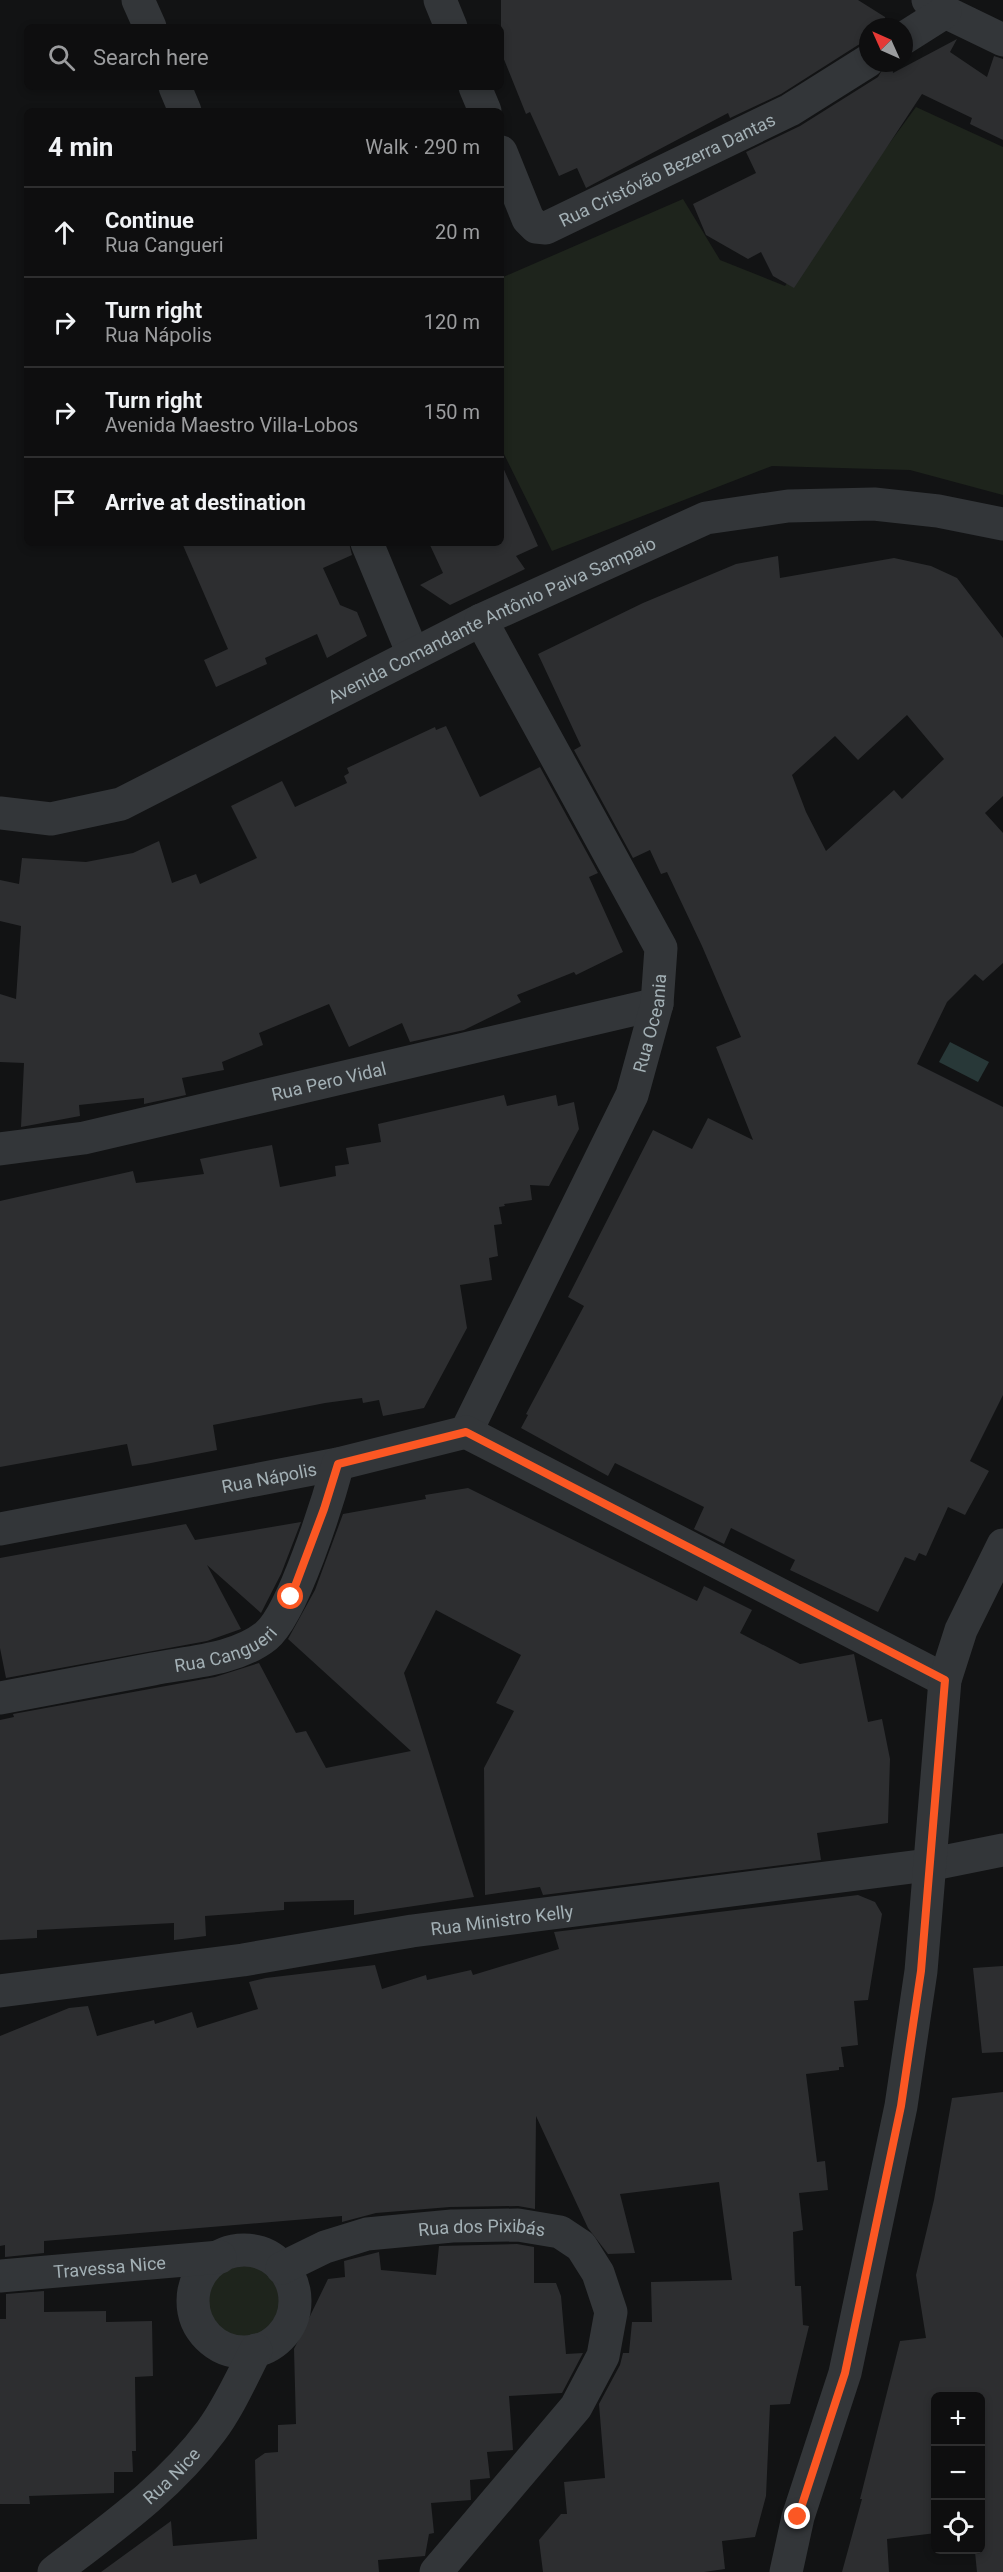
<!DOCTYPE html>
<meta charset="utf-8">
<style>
body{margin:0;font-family:Roboto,sans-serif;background:#1c1c1d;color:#f1f3f6}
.controls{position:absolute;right:18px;bottom:18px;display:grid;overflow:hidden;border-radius:9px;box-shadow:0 3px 9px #0003}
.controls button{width:54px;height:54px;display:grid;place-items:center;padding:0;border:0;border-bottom:2px solid #2e2e2f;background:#0e0e0f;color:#f1f3f6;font:30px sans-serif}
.compass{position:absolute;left:859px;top:18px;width:54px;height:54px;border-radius:50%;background:#0e0e0f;box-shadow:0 3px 9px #0003;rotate:315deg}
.stop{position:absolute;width:18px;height:18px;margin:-14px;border:4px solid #fb5723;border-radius:50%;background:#fff}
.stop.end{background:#fb5723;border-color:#fff;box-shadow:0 2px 6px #0008}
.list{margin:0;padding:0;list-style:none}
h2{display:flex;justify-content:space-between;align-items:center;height:78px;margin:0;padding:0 24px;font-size:26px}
h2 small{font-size:20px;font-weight:400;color:#9b9c9e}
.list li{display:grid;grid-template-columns:39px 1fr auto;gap:18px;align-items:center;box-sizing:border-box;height:90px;padding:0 24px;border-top:2px solid #2e2e2f}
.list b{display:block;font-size:22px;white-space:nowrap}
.list p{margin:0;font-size:20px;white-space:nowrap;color:#9b9c9e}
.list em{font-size:20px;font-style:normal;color:#9b9c9e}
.icon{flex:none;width:33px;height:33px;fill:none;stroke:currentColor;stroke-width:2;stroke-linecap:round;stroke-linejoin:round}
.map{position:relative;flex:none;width:1003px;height:2572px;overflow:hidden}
.search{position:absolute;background:#0e0e0f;box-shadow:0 3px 9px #0003;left:24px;top:24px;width:480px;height:66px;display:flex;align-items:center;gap:15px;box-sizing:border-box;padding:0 21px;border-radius:9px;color:#9b9c9e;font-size:22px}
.panel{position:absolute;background:#0e0e0f;box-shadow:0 3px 9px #0003;left:24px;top:108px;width:480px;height:438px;border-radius:9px}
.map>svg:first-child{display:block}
</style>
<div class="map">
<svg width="1003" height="2572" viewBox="0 0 1003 2572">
<rect width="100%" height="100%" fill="#121314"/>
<g fill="#1e241c">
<path d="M916 107 1003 147V495L910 470 772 466 552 551 501 448V278L683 199 720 260 785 286Z"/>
<circle cx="242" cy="2300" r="38"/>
</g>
<path fill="#283838" d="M950 1042 989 1062 978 1082 939 1062Z"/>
<g fill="#2d2e30" fill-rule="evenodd">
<path d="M501 0H858L885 17 886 27H868V42L858 45 781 94 730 118 728 113 586 188 577 168 559 176 530 112 526 114 501 52Z"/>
<path d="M957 39 950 52 987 77 994 56 1003 59V140L970 124 972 118 922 94 794 288 773 276 761 252 748 259 706 235 693 204 756 173 746 152 800 126 878 77 886 63H891L893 73Z"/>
<path d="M501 463 538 546 516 556 525 569 450 605 420 585 443 573 429 543H501Z"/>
<path d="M182 543H349L352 555 323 568 340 605 357 612 367 636 327 658 317 634 265 658 267 664 216 687 204 660 228 649Z"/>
<path d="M778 556 780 578 894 558 931 566 957 578 1003 638V796L985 813 1003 833V963L983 981 975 974 947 1002 917 1064 1003 1107V1395L970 1461 989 1471 965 1515 948 1507 926 1556 919 1553 915 1561 905 1557 878 1612 790 1570 795 1560 731 1528 724 1544 694 1529 704 1507 615 1463 608 1476 521 1428 528 1415 526 1414 584 1306 568 1297 653 1130 692 1149 708 1118 753 1140 716 1047 741 1037 702 946 667 872 661 874 650 850 633 858 574 750 581 746 538 654 643 603 736 564ZM907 715 944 759 902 799 894 790 826 851 806 812 792 775 835 736 858 760Z"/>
<path d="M446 726 480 797 540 767 598 873 589 877 623 952 576 975 574 972 517 995 521 1002 464 1030 410 1042 402 1023 349 1047 329 1004 259 1033 263 1045 222 1062 224 1070 182 1078 186 1095 144 1104V1098L79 1105 80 1116 21 1127 24 1063 0 1062V994L16 999 21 926 0 921V880L19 884 22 858 86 862 133 853 159 841 172 883 196 874 200 884 257 858 231 806 282 781 295 807 347 783 344 776 349 773 347 768 435 727 436 730Z"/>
<path d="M504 1095 507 1106 556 1095 558 1106 574 1102 579 1129 549 1186 530 1185 532 1200 504 1204 505 1206 499 1207 502 1224 494 1225 498 1256 489 1258 492 1280 460 1285 467 1328 424 1408 383 1416 379 1400 363 1403 362 1398 325 1403 213 1425 217 1450 146 1464 132 1466 127 1444 0 1467V1201L133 1171 136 1183 204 1174 200 1159 272 1145 280 1187 336 1176 335 1166 349 1164 346 1148 381 1142 378 1124Z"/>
<path d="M468 1488 697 1601 704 1586 752 1610 740 1633 800 1664 854 1654 868 1722 882 1719 890 1759 888 1823 817 1833 821 1860 543 1895 540 1887 485 1895 484 1768 514 1711 496 1703 521 1655 436 1610 404 1673 474 1897 354 1915V1900L284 1902V1910L205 1916 206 1936 174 1940V1923L37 1930V1938L0 1940V1720L14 1717 13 1714 215 1677 259 1663 296 1733 306 1731 326 1768 411 1751 288 1639 315 1590 343 1514 426 1499 425 1495Z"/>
<path d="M301 1522 281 1574 261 1613 207 1565 241 1629 207 1641 6 1678 0 1648V1558L186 1524 195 1540Z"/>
<path d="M858 1895 875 1902 882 1914 868 2000 854 2001 858 2045 841 2047 844 2067H839V2070L806 2074 817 2162 825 2161 828 2190 799 2193 803 2230 793 2232 795 2286H801L803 2325 809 2326 790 2404 770 2405 766 2496 755 2537 722 2541 725 2569 704 2572H543L539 2540 561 2514H567L564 2482 605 2478 599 2404 620 2365 623 2353H629L632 2322H652L651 2282 732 2280 719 2182 620 2194 635 2253 608 2254 588 2228 536 2116 535 2209 518 2206 450 2207 376 2213 342 2222V2216L44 2241V2253L5 2257V2245L0 2246V2036L69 2008 88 2006 97 2036 154 2020 155 2024 192 2012 197 2028 258 2009 249 1982 266 1978 375 1965 382 1989 426 1975 427 1980 471 1970 473 1975 559 1949 554 1932Z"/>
<path d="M1003 1966V2052L982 2053 973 1968Z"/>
<path d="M1003 2092V2572H977L975 2552 965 2553 964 2550H981V2397H936V2533L887 2539 889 2572H842L862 2499H860L900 2341 926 2338 916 2275 934 2200 952 2098Z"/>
<path d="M517 2244 534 2247V2283H556L561 2296 566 2354 583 2353 562 2393 509 2396 513 2450 487 2452 490 2478 470 2480 471 2500 431 2503 434 2533 429 2534 425 2556 378 2560 379 2572H101L171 2521 173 2546 257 2539 255 2460 265 2453 278 2452V2425L296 2424 294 2349 328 2279 345 2277 344 2261 379 2252 381 2270 436 2275 439 2246Z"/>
<path d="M44 2291V2312L106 2311V2322L152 2321 153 2376 135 2377 136 2451H132L133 2472H114V2493L29 2496 30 2504H0V2319H6V2294Z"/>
</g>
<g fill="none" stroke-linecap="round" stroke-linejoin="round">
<g stroke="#333639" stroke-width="33">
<path d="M138 0 150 27"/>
<path d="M440 0 451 27"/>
<path d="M928 0 945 12 1003 40"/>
<path d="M904 38 945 12"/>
<path d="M175 87 185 111"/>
<path d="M475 87 485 111"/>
<path id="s1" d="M501 152 528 219 536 227 546 228 790 110 868 61"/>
<path d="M367 543 413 654"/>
<path id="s2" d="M0 813 51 819 121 804 481 620 706 518 788 506 874 504 938 511 1003 524"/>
<path id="s3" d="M0 1149 84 1138 657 1004"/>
<path id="s4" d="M466 1432 632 1095 657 1004 661 948 481 620"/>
<path id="s5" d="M0 1529 338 1464 466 1432 945 1680"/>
<path id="s6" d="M0 1698C51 1688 102 1679 153 1669 188 1662 236 1660 266 1636 293 1614 328 1501 338 1464"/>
<path id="s7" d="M0 1991 243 1960 412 1931 928 1865 1003 1850"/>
<circle cx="244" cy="2301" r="51"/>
<path id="s8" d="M282 2268 325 2247 367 2234 452 2226 518 2225 560 2232 581 2246 598 2273 611 2312 603 2356 576 2407 436 2572"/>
<path id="s9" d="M0 2276 220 2257"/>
<path id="s10" d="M54 2572C110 2529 169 2488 211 2431 229 2407 242 2377 256 2350"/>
<path d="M786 2572 798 2517 845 2373 901 2106 921 1971 945 1680 961 1630 1003 1545"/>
</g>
</g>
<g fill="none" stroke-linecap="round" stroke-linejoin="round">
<path stroke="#fb5723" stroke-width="8" d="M291 1597 324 1509 338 1464 466 1432 945 1680 921 1971 901 2106 845 2373 798 2517"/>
</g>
<g text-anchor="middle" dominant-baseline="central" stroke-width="4.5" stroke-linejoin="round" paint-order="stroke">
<g font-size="18" fill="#a3b0b5" stroke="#0d0e0f">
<text stroke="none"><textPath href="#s1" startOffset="228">Rua Cristóvão Bezerra Dantas</textPath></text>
<text stroke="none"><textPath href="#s2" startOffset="537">Avenida Comandante Antônio Paiva Sampaio</textPath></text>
<text stroke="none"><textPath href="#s4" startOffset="450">Rua Oceania</textPath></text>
<text stroke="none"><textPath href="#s3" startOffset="336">Rua Pero Vidal</textPath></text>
<text stroke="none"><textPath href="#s5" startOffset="274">Rua Nápolis</textPath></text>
<text stroke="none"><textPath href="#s6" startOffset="231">Rua Cangueri</textPath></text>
<text stroke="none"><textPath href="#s7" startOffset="507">Rua Ministro Kelly</textPath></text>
<text stroke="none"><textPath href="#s8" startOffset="207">Rua dos Pixibás</textPath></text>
<text stroke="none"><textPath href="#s9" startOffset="110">Travessa Nice</textPath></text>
<text stroke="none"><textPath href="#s10" startOffset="152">Rua Nice</textPath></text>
</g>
</g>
</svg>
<div class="controls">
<button>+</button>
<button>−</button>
<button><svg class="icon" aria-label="locate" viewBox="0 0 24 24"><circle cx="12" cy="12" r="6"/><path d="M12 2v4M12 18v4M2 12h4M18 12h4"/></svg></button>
</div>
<svg class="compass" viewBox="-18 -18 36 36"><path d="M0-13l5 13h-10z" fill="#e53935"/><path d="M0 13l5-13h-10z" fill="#9b9c9e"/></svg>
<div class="stop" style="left:291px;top:1597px"></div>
<div class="stop end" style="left:798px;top:2517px"></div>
<div class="search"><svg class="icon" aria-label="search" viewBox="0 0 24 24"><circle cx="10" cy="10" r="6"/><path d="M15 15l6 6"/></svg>Search here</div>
<section class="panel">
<h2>4 min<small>Walk · 290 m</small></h2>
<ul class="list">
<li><svg class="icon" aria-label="ahead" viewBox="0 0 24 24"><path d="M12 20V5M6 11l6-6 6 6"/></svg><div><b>Continue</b><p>Rua Cangueri</p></div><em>20 m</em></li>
<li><svg class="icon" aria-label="right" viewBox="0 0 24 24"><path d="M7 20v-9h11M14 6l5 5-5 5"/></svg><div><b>Turn right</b><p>Rua Nápolis</p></div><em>120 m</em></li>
<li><svg class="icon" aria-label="right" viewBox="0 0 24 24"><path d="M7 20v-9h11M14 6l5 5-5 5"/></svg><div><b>Turn right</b><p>Avenida Maestro Villa-Lobos</p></div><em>150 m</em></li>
<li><svg class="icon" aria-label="arrive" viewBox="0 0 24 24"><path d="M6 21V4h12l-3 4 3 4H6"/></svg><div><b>Arrive at destination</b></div></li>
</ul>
</section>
</div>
